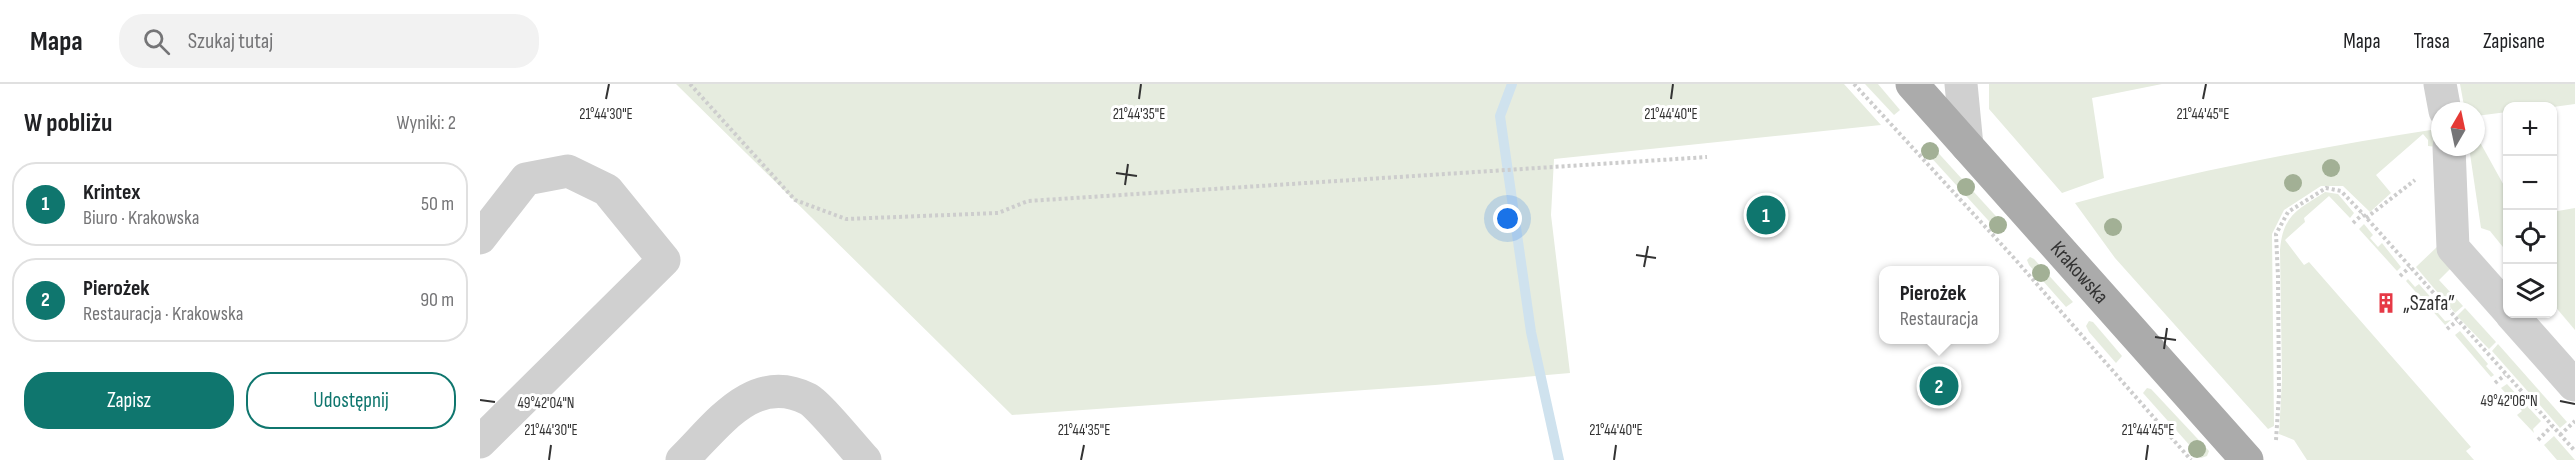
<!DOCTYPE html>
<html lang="pl">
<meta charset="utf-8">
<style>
body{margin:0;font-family:"Sofia Sans Condensed",sans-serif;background:#f2f2f2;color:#202124}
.controls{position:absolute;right:18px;top:18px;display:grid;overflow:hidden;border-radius:12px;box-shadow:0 2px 4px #0004}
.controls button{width:54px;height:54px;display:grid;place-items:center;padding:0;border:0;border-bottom:2px solid #e0e0e0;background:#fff;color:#202124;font:30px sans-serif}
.compass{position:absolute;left:1951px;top:18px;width:54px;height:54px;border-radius:50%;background:#fff;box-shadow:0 2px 4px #0004;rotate:9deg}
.you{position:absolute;left:1028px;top:135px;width:21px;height:21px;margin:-15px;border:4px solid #fff;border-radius:50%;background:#1a73e8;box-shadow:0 0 0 9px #1a73e833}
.badge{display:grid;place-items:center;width:39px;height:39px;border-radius:50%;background:#0f766e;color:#fff;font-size:20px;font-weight:700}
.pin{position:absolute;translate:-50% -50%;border:3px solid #fff;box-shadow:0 2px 6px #0006}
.popup{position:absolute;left:1399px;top:182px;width:120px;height:78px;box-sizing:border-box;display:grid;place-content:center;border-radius:12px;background:#fff;filter:drop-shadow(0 2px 4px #0005);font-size:20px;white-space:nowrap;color:#757577}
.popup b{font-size:22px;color:#202124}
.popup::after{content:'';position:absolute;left:50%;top:100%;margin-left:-12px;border:12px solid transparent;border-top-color:#fff}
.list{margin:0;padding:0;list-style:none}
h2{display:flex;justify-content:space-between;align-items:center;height:78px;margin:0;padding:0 24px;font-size:26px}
h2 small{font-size:20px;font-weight:400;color:#757577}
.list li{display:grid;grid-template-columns:39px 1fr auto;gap:18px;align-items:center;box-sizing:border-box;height:84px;margin:0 12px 12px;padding:0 12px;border:2px solid #e0e0e0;border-radius:24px}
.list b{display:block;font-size:22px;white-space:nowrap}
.list p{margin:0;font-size:20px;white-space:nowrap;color:#757577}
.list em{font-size:20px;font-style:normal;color:#757577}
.actions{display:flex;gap:12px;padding:18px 24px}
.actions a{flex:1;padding:14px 0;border:2px solid #0f766e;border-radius:24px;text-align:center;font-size:21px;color:#0f766e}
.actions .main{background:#0f766e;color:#fff}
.icon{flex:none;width:33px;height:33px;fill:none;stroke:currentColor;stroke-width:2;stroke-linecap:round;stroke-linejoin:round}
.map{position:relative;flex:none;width:2095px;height:376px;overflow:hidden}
header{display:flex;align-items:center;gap:36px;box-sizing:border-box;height:84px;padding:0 30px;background:#fff;border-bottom:2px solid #e0e0e0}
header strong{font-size:28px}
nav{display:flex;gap:33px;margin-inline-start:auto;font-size:21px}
.search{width:420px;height:54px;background:#f2f2f2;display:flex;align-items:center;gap:15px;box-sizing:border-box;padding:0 21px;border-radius:24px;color:#757577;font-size:22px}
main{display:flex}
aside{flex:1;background:#fff}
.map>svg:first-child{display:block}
</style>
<header>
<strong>Mapa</strong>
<div class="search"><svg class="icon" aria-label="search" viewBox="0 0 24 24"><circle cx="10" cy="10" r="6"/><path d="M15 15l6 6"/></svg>Szukaj tutaj</div>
<nav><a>Mapa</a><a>Trasa</a><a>Zapisane</a></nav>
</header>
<main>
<aside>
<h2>W pobliżu<small>Wyniki: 2</small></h2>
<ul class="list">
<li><span class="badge">1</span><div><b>Krintex</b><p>Biuro · Krakowska</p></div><em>50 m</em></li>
<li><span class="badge">2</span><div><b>Pierożek</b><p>Restauracja · Krakowska</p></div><em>90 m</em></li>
</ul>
<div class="actions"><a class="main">Zapisz</a><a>Udostępnij</a></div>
</aside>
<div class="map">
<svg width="2095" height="376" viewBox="0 0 2095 376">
<rect width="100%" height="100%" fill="#fff"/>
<g fill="#e6ecdf">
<path d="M196 0H1364L1401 41 1074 75 1071 131 1090 289 955 301 532 331Z"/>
<path d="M1385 0H1398L1420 26 1414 31Z"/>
<path d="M1682 0 1612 14 1624 94 1582 109 1509 25V0Z"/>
<path d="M1980 0H2095V20L2073 23 2028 22 2027 28 1996 32V27H1985Z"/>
<path d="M1957 45V63L1948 62V56L1943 50 1896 91 1911 109 1890 128 1863 102H1841L1804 126 1792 150 1794 342 1788 345 1635 174 1595 119C1713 87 1835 64 1957 45Z"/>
<path d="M1996 51 2027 107V168L2010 147 2001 144 1989 63H1996Z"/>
<path d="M1451 61 1524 141 1523 145 1517 146 1448 70 1444 63Z"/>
<path d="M1845 108 1858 110 1874 129 1870 134 1849 112 1824 134 1825 138 1805 156 1824 181 1829 178 1991 363 1986 367 1994 376H1827L1814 356 1799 350 1802 296 1800 166C1803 131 1817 126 1845 108Z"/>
<path d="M2095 124V246L2073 220 2072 128Z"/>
<path d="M1884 140 1893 151 1890 154 1898 163 1902 159 1921 183 1917 187 1879 145Z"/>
<path d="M1958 162 1974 181 1959 196 1983 222 1975 229 1936 183Z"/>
<path d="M1550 173 1554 175 1593 218 1586 223 1549 181 1547 176Z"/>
<path d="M1928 195 1935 203 1939 200 1962 226 1958 229 1965 237 1971 236 1965 241 1926 197Z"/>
<path d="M1985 224 2016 258 2009 265 1977 232Z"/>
<path d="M1609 237 1613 238 1642 272 1636 279 1609 248 1606 242Z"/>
<path d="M1980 247 2008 280 2006 282 2014 291 2011 293 1975 251Z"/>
<path d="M2018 260 2087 338 2080 344 2012 267Z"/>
<path d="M2027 300 2061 337 2053 345 2054 349 2037 331 2042 327 2021 304Z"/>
<path d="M1667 304 1671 305 1729 367 1727 372 1721 374 1663 309Z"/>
<path d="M2074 352 2095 376H2077L2064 361Z"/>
</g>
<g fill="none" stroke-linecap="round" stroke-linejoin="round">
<path stroke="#cfe2ee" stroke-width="10" d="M1032 0 1020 32 1051 248 1079 376"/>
<g stroke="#cdcdcd" stroke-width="4" stroke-dasharray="3 3" stroke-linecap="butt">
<path d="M210 0 315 116 366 135 518 129 548 117 1227 73"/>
<path d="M1374 0 1534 174 1711 376"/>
<path d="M1886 134 1935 96"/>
<path d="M1873 139 1883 130"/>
<path d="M1920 192 1930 183"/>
<path d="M1967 245 1977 237"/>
<path d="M2015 299 2025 291"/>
<path d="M2080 351 2095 337"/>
<path d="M1796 356 1799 310 1798 193 1796 150 1808 128 1846 104 1861 107 1883 130 2095 367"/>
<path d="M2058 356 2072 342"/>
</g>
<g stroke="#d0d0d0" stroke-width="33">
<path d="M1481 0 1487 62"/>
<path d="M1960 0 1965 27"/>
<path d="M1969 63 1973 164 2028 226"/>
<path d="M0 154 46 95 88 87 127 106 184 176 0 358"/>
<path d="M2031 230 2094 301"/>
<path d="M202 376C237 342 273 287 328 315 339 321 374 364 385 376"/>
</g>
<path stroke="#ababab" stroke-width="33" id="s1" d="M1432 0 1767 376"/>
</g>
<g fill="#a2b095">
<circle cx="1450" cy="67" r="9"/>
<circle cx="1851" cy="84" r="9"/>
<circle cx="1813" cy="99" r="9"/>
<circle cx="1486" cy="103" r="9"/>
<circle cx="1518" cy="141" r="9"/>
<circle cx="1633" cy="143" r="9"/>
<circle cx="1561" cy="189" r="9"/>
<circle cx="1717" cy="365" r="9"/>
</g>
<path fill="none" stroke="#333" stroke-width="2" d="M126 15 129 0M659 15 661 0M1191 15 1193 0M1723 15 1726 0M636 89 657 92M645 101 648 80M1156 171 1176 174M1164 183 1168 162M1675 253 1696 256M1684 265 1687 244M0 316 15 318M2080 317 2095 320M69 376 71 361M601 376 604 361M1134 376 1136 361M1666 376 1668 361"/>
<defs>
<g id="building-bare" transform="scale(1.62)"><path d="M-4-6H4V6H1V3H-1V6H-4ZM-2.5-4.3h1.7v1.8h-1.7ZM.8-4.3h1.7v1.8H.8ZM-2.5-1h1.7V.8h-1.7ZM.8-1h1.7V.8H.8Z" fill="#e63946" stroke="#fff" stroke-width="2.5" paint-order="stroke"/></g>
</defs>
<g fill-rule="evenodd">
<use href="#building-bare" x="1906" y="219"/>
</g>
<g text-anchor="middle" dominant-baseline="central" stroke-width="6" stroke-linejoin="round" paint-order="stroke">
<g font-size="21" fill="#333" stroke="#fff">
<text stroke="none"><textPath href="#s1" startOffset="252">Krakowska</textPath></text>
</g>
<g font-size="21" fill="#333" stroke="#fff" text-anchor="start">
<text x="1923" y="219">„Szafa”</text>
</g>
</g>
<g font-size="15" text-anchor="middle" fill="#333" stroke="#fff" stroke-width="6" stroke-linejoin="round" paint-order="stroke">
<text x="1191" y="35">21°44'40"E</text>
<text x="126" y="35">21°44'30"E</text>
<text x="659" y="35">21°44'35"E</text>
<text x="1723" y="35">21°44'45"E</text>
<text x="2029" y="322">49°42'06"N</text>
<text x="66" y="324">49°42'04"N</text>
<text x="71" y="351">21°44'30"E</text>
<text x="604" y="351">21°44'35"E</text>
<text x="1136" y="351">21°44'40"E</text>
<text x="1668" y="351">21°44'45"E</text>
</g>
</svg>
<div class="controls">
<button>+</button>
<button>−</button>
<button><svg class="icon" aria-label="locate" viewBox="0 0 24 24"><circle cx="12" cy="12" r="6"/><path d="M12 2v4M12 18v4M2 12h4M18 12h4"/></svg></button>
<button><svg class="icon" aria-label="layers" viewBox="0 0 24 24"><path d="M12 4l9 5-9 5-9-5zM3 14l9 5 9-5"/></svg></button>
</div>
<svg class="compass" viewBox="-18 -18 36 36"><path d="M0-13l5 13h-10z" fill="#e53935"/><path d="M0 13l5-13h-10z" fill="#757577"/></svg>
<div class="you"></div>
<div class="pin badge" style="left:1286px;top:131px">1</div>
<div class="pin badge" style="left:1459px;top:302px">2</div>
<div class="popup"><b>Pierożek</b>Restauracja</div>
</div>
</main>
